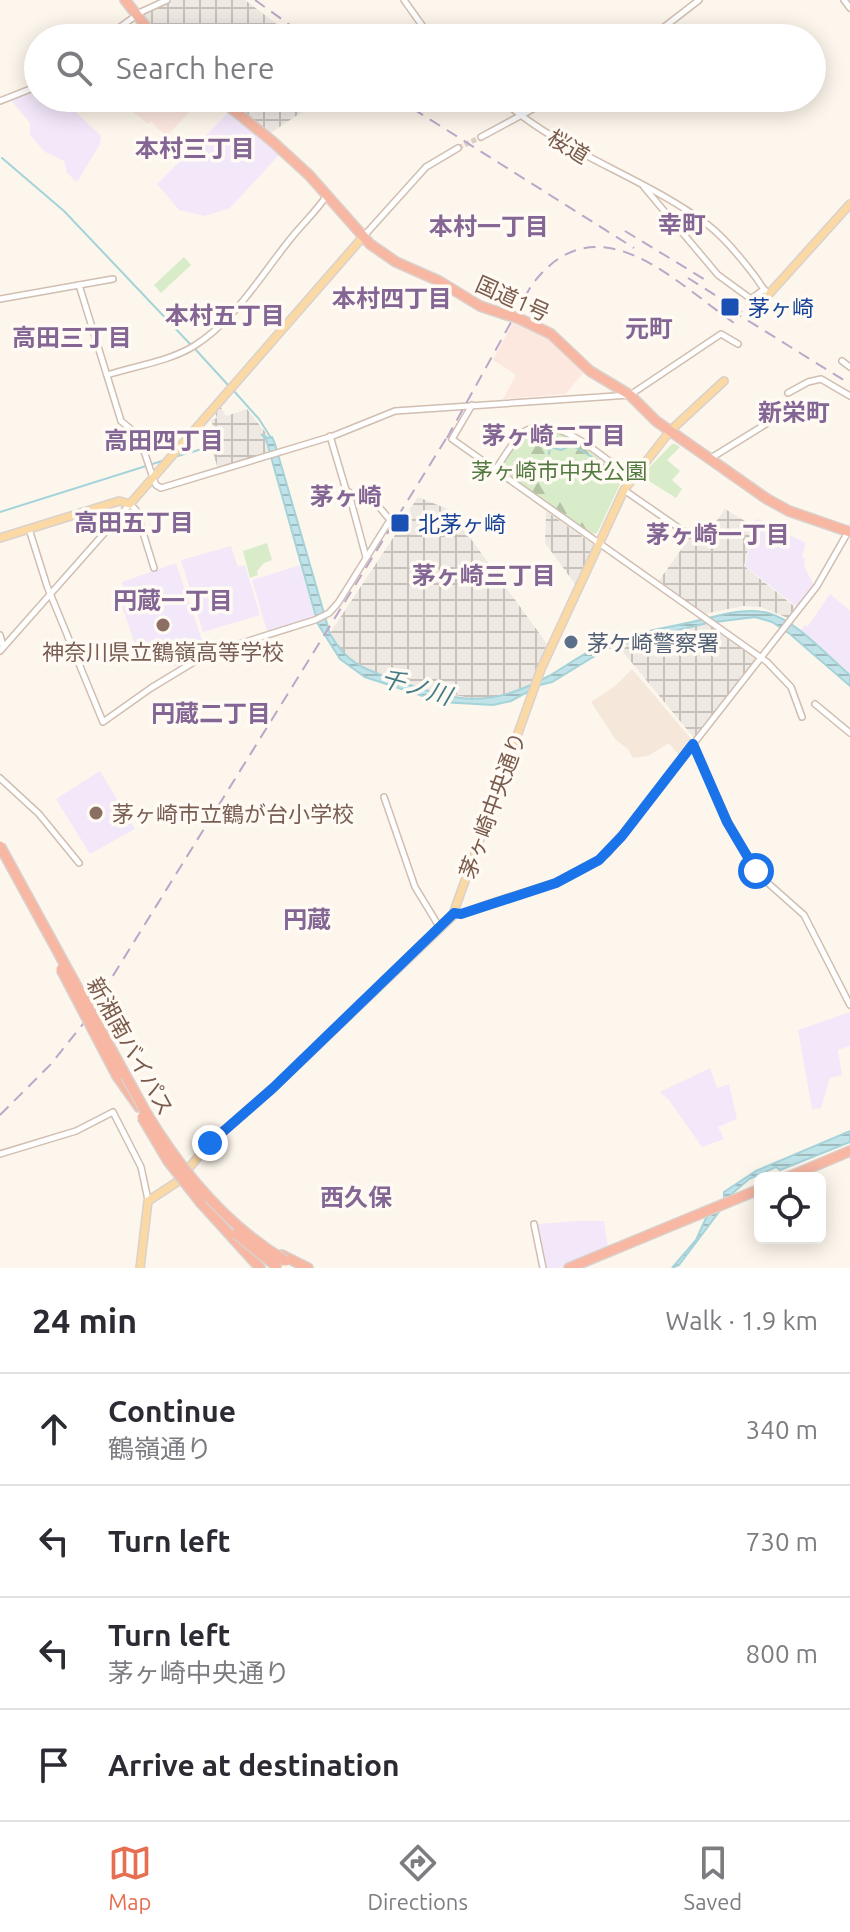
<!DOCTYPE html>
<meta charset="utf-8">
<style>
body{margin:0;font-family:Ubuntu,"Noto Sans JP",sans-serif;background:#f7f7f7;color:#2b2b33}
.controls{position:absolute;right:24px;bottom:24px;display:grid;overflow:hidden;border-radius:12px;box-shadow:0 4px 20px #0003}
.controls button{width:72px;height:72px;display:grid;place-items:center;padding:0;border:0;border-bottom:2px solid #e1e1e2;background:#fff;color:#2b2b33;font:40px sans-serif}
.stop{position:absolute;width:24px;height:24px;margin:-18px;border:6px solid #1a73e8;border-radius:50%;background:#fff}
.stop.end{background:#1a73e8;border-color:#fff;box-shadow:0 2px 8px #0008}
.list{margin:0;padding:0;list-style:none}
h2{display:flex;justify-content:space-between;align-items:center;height:104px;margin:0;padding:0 32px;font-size:34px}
h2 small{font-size:26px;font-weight:400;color:#7c7c81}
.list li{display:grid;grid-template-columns:52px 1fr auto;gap:24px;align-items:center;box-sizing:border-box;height:112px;padding:0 32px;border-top:2px solid #e1e1e2}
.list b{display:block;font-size:30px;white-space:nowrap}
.list p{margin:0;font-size:26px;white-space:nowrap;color:#7c7c81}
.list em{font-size:26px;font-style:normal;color:#7c7c81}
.icon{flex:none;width:44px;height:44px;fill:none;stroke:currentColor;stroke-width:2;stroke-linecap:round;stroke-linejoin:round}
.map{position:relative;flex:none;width:850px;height:1268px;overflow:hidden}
.search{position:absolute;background:#fff;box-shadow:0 4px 20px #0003;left:24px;right:24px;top:24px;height:88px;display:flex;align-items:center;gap:20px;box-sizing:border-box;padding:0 28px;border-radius:44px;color:#7c7c81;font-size:30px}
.sheet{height:552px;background:#fff}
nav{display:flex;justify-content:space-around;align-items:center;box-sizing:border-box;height:112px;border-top:2px solid #e1e1e2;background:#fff;font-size:22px;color:#7c7c81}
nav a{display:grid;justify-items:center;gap:4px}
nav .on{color:#e76f51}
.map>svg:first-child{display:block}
</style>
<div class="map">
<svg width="850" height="1268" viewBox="0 0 850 1268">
<defs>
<pattern id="industrial-grid" width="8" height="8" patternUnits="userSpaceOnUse" patternTransform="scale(2)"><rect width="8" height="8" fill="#efe9e4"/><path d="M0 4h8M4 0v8" fill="none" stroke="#c7c0bb"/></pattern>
<pattern id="forest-firs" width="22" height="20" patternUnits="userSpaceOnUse" patternTransform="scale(2)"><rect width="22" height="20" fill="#d8ecc9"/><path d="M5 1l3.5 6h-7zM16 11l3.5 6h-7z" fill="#b4c2a5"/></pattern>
<pattern id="water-rules" width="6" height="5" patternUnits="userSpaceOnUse" patternTransform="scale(2)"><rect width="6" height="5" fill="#bfe3e8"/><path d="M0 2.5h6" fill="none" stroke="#a0bbbe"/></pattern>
</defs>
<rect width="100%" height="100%" fill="#fdf6ec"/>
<path fill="#f5e8da" d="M632 669 692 740 679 756 669 743 648 756 633 758 628 749 616 740 591 702 614 687Z"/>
<g fill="#fde8e0">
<path d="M140 98H202L167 136 151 122 148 124 130 109Z"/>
<path d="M513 322 548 338 584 372 565 394 503 399 516 375 493 360Z"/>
</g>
<g fill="url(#industrial-grid)">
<path d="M173 0H245L295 38H160L143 15Z"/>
<path d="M225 98H323L269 134Z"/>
<path d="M220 406 226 416 247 409 269 437 261 434 260 436 265 439 268 453 218 469 209 439 216 436 211 420 217 418 215 412Z"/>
<path d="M418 497 450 510 547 644 531 685 508 695 477 699 425 690 362 668 346 656 330 633 403 523 412 522 410 509Z"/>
<path d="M725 509 753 526 744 566 795 607 788 618 761 607 743 606 704 614 658 582 690 537 700 544Z"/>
<path d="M546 511 594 545 575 584 545 543Z"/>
<path d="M706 623 756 659 694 738 618 646Z"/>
</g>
<g fill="#f3e8fa">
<path d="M38 87V98H61L101 136 100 144 77 182 67 173 64 161 45 152 30 135V123L11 100Z"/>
<path d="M230 111 280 154 230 208 205 216 179 210 157 184Z"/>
<path d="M758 519 806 543 802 556 805 559 804 566 814 585 797 607 745 566 755 520Z"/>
<path d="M231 546 238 567 245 565 260 615 203 632 181 560Z"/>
<path d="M176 563 205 649 178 667 137 650 121 603 127 601 122 582Z"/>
<path d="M300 565 315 617 267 631 252 580Z"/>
<path d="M830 594 850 611V673L801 630 805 625 808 626Z"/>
<path d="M100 771 135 829 90 854 56 799Z"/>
<path d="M850 1012V1046L838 1050 842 1075 830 1078 821 1108 812 1109 798 1030Z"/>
<path d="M710 1068 717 1088 729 1084 737 1119 718 1127 724 1139 702 1147 669 1100 660 1092Z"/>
<path d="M578 1221H604L608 1248 560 1268H545L537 1224Z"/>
</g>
<g fill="#d8ecc9">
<path d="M184 257 191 265 161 293 154 285Z"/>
<path d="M563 433 624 476 597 533 594 534 502 469 501 466 522 437Z"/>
<path d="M675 444 680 447 667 460 680 471 672 480 682 489 676 498 641 476 672 444Z"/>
<path d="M267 543 272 560 264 563 257 571 258 575 250 578 243 551Z"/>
</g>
<path fill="url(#forest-firs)" d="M539 428 556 429 561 434V441L565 442 570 438C590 450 605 464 620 481L610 482 600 470 592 483 585 482 580 476 587 471 585 466 575 457 569 463 564 461 563 455 556 457 548 453 542 464 549 473 548 483 550 487 571 473 575 475 576 485 571 496 574 498 580 496 582 499 581 507 591 517 596 528 591 533 503 474 501 470 504 465 508 467 511 464 510 458 507 456C516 443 524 435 539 428Z"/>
<g fill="url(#water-rules)" stroke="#a5d3da" stroke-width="2">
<path d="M261 434 268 438 272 437 275 444 330 634C349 666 365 669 398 681 460 703 489 708 549 676 568 665 586 651 607 643 635 632 667 628 696 621 719 616 744 607 768 613 796 620 828 657 850 675V686L790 634 772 622 755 617 707 623 608 648 552 682 540 685 511 701 493 705 441 702 365 677 340 659 318 624 266 439Z"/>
<path d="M850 1131V1142L780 1170 776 1167 749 1179 734 1192 679 1265 672 1268 696 1240 706 1218 724 1198V1192L756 1171Z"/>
</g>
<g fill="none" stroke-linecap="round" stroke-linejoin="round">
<g stroke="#a5d3da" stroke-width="2">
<path d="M2 158 64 211 191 345"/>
<path d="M196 350 228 385"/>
<path d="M233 390 259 419 271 438"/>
<path d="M549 454 550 447 561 450 572 445 592 457 599 468"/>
<path d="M178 456 209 447"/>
<path d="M0 512 162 461"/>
</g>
<path stroke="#dcd0c4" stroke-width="5" stroke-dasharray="5 2.5" stroke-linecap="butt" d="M458 148 481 137"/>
<g stroke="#d1beb0" stroke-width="8">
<g id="minor">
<path d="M404 0 431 38"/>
<path d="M844 0 850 8"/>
<path d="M105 38 141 12 167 0"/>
<path d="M650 38 699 0"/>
<path d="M500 98C562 154 643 176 708 225 725 238 741 258 754 275 759 281 762 289 769 294"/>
<path d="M0 101 38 86"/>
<path d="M481 137 553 98"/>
<path d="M644 187 718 275 751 299 763 290"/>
<path d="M363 237 426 167 458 148"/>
<path d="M79 285 121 421 139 436 153 478 156 485 161 488 333 436 395 411 630 395 721 334 738 344"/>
<path d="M0 299 113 279"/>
<path d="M842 361 850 367"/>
<path d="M107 375C135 366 170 361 194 346 234 321 260 277 288 242 301 225 316 212 327 195"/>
<path d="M788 393 808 382 821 379 850 396"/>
<path d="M472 405 452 439 767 662 791 687 802 717"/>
<path d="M711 458 795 406"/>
<path d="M495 470C503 459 511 444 521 434 552 407 606 460 631 478"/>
<path d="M624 490 689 535"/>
<path d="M349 494 366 557"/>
<path d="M29 529 47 586 103 722 151 688 207 654 315 620 329 613 338 603 390 520 375 502 355 496 346 490 330 436"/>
<path d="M0 635 3 646"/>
<path d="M0 651 130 504 136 510 154 568"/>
<path d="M815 704 850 733"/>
<path d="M693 744 736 839 760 876 804 915 850 1005"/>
<path d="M0 778 39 814 79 863"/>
<path d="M384 797 415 887 440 928"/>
<path d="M454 913 461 914C510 892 565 888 608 853L817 586 848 532"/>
<path d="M0 1154 76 1131 113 1112 141 1167 148 1200"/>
<path d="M534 1224 543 1268"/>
</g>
</g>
<g stroke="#dad1cd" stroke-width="10">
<g id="major">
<path d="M769 294 850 204"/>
<path d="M0 538 119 501 130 504 362 238"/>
<path d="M140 1268 148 1201 177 1182 210 1143 273 1088 452 917 541 669 624 490 670 431 724 381"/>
</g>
</g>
<g stroke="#dad1cd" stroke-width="12">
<g id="highway">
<path d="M125 0 155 38"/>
<path d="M219 98 273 142 309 175 370 244 396 262 439 281 480 306 507 315"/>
<path d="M518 318 551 334 590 371 630 395 656 421 767 499 789 511 850 532"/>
<path d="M117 1076 139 1107"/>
<path d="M786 1178 850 1151"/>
<path d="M201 1203 260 1268"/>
<path d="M282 1255 308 1268"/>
<path d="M569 1268 760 1189"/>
</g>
</g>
<use href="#minor" stroke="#fff" stroke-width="5"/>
<use href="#major" stroke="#fbd9a5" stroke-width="7"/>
<use href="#highway" stroke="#f7b7a3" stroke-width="9"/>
<g stroke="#b9a8c9" stroke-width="2" stroke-dasharray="12 8" stroke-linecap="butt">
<path d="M255 0 308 38"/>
<path d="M396 98 634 248"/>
<path d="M625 231 704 279"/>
<path d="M688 278 742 312"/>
<path d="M731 310 850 384"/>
<path d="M447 438 531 286C598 195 678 286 740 327"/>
<path d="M0 1115 51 1064 83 1024 452 429"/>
</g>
<g stroke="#dad1cd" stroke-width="12" stroke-linecap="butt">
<g id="highway-bridge">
<path d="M507 315 518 318"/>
<path d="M0 846 144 1109C180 1170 225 1225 286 1261"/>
<path d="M61 969 117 1076"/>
<path d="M142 1117 168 1161 201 1203"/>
<path d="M236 1234 276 1266"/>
<path d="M270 1251 277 1268"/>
</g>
</g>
<use href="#highway-bridge" stroke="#f7b7a3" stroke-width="9"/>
</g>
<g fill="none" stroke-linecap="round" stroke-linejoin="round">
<path stroke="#1a73e8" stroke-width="10" d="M210 1143 273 1088 454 913 461 914 556 883 599 860 622 836 693 744 727 822 756 871"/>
</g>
<g fill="#1a4fb4" stroke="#fffaf3" stroke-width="3">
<rect x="720" y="297" width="20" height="20" rx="4"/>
<rect x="390" y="513" width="20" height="20" rx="4"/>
</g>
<g fill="#8d6e63" stroke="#fffaf3" stroke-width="3">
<circle cx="163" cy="625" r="8"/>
<circle cx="96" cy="813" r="8"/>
</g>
<circle fill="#5c6f8a" stroke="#fffaf3" stroke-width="3" cx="571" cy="642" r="8"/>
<g text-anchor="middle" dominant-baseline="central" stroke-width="7" stroke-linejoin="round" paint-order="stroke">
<g font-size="22" fill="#7a5c4d" stroke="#fffaf3">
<text transform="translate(569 146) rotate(31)">桜道</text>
<text transform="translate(513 298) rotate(24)">国道1号</text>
<text transform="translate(492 805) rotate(-70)">茅ヶ崎中央通り</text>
<text transform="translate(131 1046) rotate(61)">新湘南バイパス</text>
</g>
<g font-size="22" fill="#164399" stroke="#fffaf3" text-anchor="start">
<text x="748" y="307">茅ヶ崎</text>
<text x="418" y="523">北茅ヶ崎</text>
</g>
<g font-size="22" fill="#537a41" stroke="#fffaf3">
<text x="559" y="470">茅ヶ崎市中央公園</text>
</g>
<g font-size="22" fill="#4e5e75" stroke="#fffaf3" text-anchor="start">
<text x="587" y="642">茅ケ崎警察署</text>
</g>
<g font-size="22" fill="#785e54" stroke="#fffaf3">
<text x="163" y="651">神奈川県立鶴嶺高等学校</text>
<text x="112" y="813" text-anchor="start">茅ヶ崎市立鶴が台小学校</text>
</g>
<g font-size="24" font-weight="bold" fill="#846695" stroke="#fffaf3">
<text x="195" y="148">本村三丁目</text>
<text x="682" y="224">幸町</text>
<text x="489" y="226">本村一丁目</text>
<text x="392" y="298">本村四丁目</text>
<text x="225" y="315">本村五丁目</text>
<text x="649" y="328">元町</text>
<text x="72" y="337">高田三丁目</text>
<text x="794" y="412">新栄町</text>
<text x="554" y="435">茅ヶ崎二丁目</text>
<text x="164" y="440">高田四丁目</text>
<text x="346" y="496">茅ヶ崎</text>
<text x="134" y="522">高田五丁目</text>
<text x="718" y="534">茅ヶ崎一丁目</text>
<text x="484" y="575">茅ヶ崎三丁目</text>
<text x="173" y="600">円蔵一丁目</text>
<text x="211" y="713">円蔵二丁目</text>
<text x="307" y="919">円蔵</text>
<text x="356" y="1197">西久保</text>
</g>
<g font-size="24" font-style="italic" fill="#437c86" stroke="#fffaf3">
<text transform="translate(416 687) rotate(16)">千ノ川</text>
</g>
</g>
</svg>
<div class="controls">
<button><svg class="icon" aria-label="locate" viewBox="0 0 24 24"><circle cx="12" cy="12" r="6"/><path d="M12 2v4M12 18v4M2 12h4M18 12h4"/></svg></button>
</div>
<div class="stop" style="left:756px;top:871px"></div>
<div class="stop end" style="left:210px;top:1143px"></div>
<div class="search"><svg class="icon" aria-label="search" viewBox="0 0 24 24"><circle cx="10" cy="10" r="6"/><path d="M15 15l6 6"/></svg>Search here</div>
</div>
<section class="sheet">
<h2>24 min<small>Walk · 1.9 km</small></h2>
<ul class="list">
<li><svg class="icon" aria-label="ahead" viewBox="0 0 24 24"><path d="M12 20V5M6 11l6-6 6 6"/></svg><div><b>Continue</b><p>鶴嶺通り</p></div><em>340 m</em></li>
<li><svg class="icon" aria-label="left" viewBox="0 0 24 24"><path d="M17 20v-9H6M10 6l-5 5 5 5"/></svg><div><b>Turn left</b></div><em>730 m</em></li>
<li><svg class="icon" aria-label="left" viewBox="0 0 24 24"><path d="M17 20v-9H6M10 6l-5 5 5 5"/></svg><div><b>Turn left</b><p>茅ヶ崎中央通り</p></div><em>800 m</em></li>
<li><svg class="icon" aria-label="arrive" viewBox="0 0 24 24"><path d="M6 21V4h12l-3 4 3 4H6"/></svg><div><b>Arrive at destination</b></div></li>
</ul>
</section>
<nav>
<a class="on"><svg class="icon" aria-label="map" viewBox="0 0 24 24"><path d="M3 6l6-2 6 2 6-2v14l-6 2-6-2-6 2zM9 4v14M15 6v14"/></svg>Map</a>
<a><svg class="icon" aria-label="directions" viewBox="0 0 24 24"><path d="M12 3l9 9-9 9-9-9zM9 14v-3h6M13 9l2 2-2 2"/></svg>Directions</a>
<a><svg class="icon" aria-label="saved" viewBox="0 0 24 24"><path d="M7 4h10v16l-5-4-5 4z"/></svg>Saved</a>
</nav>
